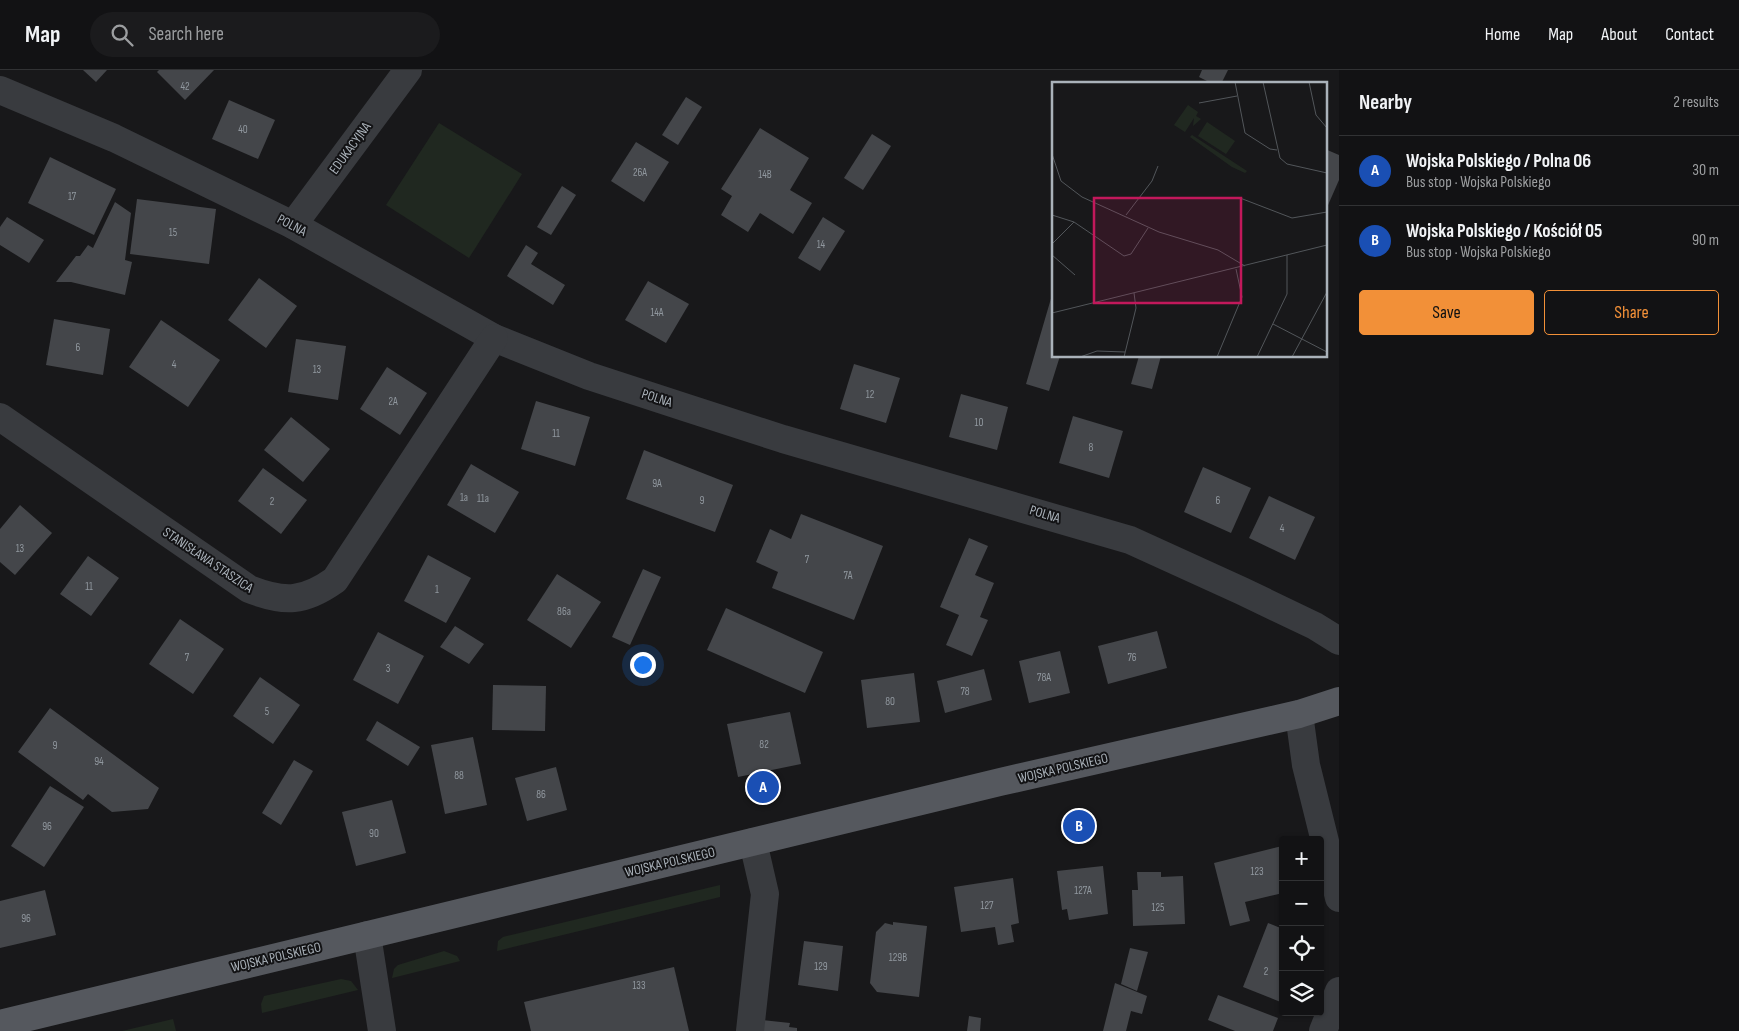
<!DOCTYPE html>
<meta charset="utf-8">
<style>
body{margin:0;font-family:"Sofia Sans Condensed",sans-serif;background:#1b1b1d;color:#f1f3f6}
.controls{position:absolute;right:15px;bottom:15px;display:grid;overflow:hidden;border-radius:5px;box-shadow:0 1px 4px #0004}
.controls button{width:45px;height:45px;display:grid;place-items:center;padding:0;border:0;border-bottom:1px solid #313234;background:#121214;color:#f1f3f6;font:25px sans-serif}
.you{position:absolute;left:642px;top:594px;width:18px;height:18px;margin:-12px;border:4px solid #fff;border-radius:50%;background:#1a73e8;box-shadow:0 0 0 8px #1a73e833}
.badge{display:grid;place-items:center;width:32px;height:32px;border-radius:50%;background:#f29038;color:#fff;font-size:16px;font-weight:700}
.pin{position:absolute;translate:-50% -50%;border:2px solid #fff;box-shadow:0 1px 5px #0006}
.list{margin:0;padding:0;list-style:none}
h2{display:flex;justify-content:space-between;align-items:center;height:65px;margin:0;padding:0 20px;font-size:21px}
h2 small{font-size:16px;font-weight:400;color:#9c9ea0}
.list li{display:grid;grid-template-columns:32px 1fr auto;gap:15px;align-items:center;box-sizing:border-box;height:70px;padding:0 20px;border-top:1px solid #313234}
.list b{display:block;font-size:19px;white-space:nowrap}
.list p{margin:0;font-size:16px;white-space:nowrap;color:#9c9ea0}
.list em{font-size:16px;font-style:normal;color:#9c9ea0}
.actions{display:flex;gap:10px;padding:15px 20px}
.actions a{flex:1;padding:11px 0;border:1px solid #f29038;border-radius:5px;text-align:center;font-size:18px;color:#f29038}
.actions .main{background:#f29038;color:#111}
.icon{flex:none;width:28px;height:28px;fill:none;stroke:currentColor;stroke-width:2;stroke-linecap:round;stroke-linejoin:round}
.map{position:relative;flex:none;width:1339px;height:961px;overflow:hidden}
header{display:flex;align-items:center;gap:30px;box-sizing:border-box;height:70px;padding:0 25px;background:#121214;border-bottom:1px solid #313234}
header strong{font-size:24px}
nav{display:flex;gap:28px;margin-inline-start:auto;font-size:18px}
.search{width:350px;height:45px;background:#1b1b1d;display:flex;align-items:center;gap:12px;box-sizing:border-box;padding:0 18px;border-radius:28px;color:#9c9ea0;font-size:19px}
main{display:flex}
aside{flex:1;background:#121214}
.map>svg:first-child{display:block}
</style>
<header>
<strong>Map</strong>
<div class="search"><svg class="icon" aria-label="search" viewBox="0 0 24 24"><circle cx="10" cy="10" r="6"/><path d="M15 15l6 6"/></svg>Search here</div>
<nav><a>Home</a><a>Map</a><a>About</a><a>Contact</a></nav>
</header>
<main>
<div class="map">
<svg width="1339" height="961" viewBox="0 0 1339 961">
<rect width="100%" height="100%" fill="#18181a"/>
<g fill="#202820">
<path d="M439 53 522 104 469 188 386 135Z"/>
<path d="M720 815V827L497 881 498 871 503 867Z"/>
<path d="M444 881 457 886 460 891 392 908 394 899 398 895Z"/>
<path d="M341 909 351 911 358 920 262 943 261 934 264 926Z"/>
<path d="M173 949 176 961H122Z"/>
</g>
<g fill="#44464a">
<path d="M83 0H107L96 12Z"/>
<path d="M159 0H214L185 30 157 2Z"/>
<path d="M1202 0H1228L1221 14H1213L1199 7Z"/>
<path d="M686 27 702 37 678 75 662 65Z"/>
<path d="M229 30 275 50 258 89 212 69Z"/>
<path d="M760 58 809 88 790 120 812 133 793 164 760 143 748 162 721 145 732 126 721 119Z"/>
<path d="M872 64 891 76 863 120 844 108Z"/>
<path d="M636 72 669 92 644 132 611 111Z"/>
<path d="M1325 79 1339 85V110L1325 142Z"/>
<path d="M50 87 116 119 94 165 28 133Z"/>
<path d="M562 116 576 125 551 165 537 157Z"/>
<path d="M137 129 216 139 209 194 130 184Z"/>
<path d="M115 132 131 143 125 190 132 192 125 225 71 212H56L76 186H80L88 175 93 178Z"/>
<path d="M7 147 44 170 29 193 0 175V157Z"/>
<path d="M823 147 845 161 820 201 798 188Z"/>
<path d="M526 175 538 183 531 194 565 215 553 235 507 206Z"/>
<path d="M259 208 297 236 266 278 228 250Z"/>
<path d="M648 211 689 234 666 273 625 250Z"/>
<path d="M1052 225 1053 286H1060L1049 321 1026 314Z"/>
<path d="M54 249 110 259 103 305 46 295Z"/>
<path d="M161 250 220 290 188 337 129 297Z"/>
<path d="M296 269 346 276 338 330 288 322Z"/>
<path d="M1139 286H1161L1152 319 1131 314Z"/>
<path d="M854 294 900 308 886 353 840 339Z"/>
<path d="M387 297 427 323 400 365 360 339Z"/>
<path d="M961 324 1008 337 997 380 949 367Z"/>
<path d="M536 331 590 347 575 396 521 379Z"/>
<path d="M1073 346 1123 361 1109 408 1059 393Z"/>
<path d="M291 347 330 379 303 412 264 380Z"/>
<path d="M644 380 733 415 715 462 626 429Z"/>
<path d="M471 394 519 422 495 463 447 435Z"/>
<path d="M1203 397 1251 418 1231 463 1184 442Z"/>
<path d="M263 398 307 430 281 464 238 431Z"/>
<path d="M1269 426 1315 447 1295 490 1249 468Z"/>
<path d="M20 435 52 463 15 505 0 492V459Z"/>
<path d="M801 444 883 476 854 550 772 518 778 502 756 492 770 459 791 469Z"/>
<path d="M969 468 988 476 975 505 994 513 980 547 988 550 972 586 946 575 959 545 940 537Z"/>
<path d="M428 485 471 508 446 553 404 531Z"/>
<path d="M88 486 119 508 91 546 60 524Z"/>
<path d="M643 499 661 507 630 575 612 567Z"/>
<path d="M557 504 601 532 571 578 527 550Z"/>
<path d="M726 538 823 582 805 623 707 580Z"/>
<path d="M180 549 224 579 193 624 149 594Z"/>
<path d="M455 556 484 574 469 594 440 577Z"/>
<path d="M1157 561 1167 598 1108 614 1098 576Z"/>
<path d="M378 562 424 586 398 634 353 610Z"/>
<path d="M1060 581 1070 623 1029 633 1019 591Z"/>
<path d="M984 599 992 630 945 643 937 611Z"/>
<path d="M914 603 920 652 867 658 861 610Z"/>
<path d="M260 607 300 635 273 674 233 646Z"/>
<path d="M493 615 546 616 545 661 492 660Z"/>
<path d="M50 638 159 718 148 739 112 742 88 724 83 730 18 682Z"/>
<path d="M790 642 801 694 738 707 727 654Z"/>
<path d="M377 651 420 677 408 696 366 670Z"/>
<path d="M473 667 487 735 445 744 431 675Z"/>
<path d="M294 690 313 701 281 755 262 743Z"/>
<path d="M556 697 567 740 527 751 515 708Z"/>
<path d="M50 716 84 737 44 797 11 776Z"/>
<path d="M392 730 406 783 356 796 342 742Z"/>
<path d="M1282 776 1283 823 1245 832 1250 851 1230 856 1214 793Z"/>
<path d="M1103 796 1108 844 1069 850 1067 839 1062 840 1057 801Z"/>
<path d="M1137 802H1161V807L1183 806 1185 854 1133 856 1132 820H1138Z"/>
<path d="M1013 808 1019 853 1011 855 1014 872 998 875 995 857 961 862 954 817Z"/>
<path d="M45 820 56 865 0 878V831Z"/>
<path d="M893 852 927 856 919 927 877 922 870 913 876 862 885 853 893 855Z"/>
<path d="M1268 853 1283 859V933L1243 917Z"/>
<path d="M804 871 843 876 838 921 798 915Z"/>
<path d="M1130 878 1148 882 1137 921 1121 914Z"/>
<path d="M674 897 689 961H531L524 932Z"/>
<path d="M1115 913 1147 926 1142 944 1131 941 1126 961H1103Z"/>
<path d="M1218 925 1278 948 1273 961H1235L1208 950Z"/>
<path d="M969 946 981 948 980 961H967Z"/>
<path d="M762 950 790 953 789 957 797 958V961H761Z"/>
</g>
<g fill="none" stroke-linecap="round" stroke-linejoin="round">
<g stroke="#393b3f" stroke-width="28">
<path d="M0 20 114 68 293 155 494 268 589 306 684 337 783 369 1130 470 1242 521 1315 556 1339 571"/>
<path d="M293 155 408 0"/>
<path d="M0 347 249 519C285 533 304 532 335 510L494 268"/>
<path d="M1299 644 1306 695 1339 828"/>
<path d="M367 865 382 961"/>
<path d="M750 961 765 824 753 772"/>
<path d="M1323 961 1339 921"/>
</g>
<path stroke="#55585e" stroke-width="28" d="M0 954 1000 712 1299 644 1339 631"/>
</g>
<g text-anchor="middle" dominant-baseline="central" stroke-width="4" stroke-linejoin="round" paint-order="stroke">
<g font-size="11" fill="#90979e">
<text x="185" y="16">42</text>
<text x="243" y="59">40</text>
<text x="640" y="102">26A</text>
<text x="765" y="104">14B</text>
<text x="72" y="126">17</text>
<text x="173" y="162">15</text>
<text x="821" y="174">14</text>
<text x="657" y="242">14A</text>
<text x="78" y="277">6</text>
<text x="174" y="294">4</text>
<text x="317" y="299">13</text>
<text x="870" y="324">12</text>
<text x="393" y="331">2A</text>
<text x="979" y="352">10</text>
<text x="556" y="363">11</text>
<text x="1091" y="377">8</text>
<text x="657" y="413">9A</text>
<text x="464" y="427">1a</text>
<text x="483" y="428">11a</text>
<text x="702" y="430">9</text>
<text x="1218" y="430">6</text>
<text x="272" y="431">2</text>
<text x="1282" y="458">4</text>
<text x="20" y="478">13</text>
<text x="807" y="489">7</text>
<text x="848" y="505">7A</text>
<text x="89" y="516">11</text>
<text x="437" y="519">1</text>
<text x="564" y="541">86a</text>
<text x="187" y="587">7</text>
<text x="1132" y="587">76</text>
<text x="388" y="598">3</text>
<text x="1044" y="607">78A</text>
<text x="965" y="621">78</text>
<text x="890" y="631">80</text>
<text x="267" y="641">5</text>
<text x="764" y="674">82</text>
<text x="55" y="675">9</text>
<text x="99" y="691">94</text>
<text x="459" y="705">88</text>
<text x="541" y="724">86</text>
<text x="47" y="756">96</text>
<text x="374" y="763">90</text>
<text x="1257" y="801">123</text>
<text x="1083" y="820">127A</text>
<text x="987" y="835">127</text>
<text x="1158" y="837">125</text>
<text x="26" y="848">96</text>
<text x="898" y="887">129B</text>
<text x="821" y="896">129</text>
<text x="1266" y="901">2</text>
<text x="639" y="915">133</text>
</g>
<g font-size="14" fill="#aab2ba" stroke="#131315">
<text transform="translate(350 78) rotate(-54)">EDUKACYJNA</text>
<text transform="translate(292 155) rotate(28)">POLNA</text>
<text transform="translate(657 328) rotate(18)">POLNA</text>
<text transform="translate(1045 444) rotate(17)">POLNA</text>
<text transform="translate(208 490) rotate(34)">STANISŁAWA STASZICA</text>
<text transform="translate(1063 698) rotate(-13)">WOJSKA POLSKIEGO</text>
<text transform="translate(670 792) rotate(-13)">WOJSKA POLSKIEGO</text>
<text transform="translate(276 887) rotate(-13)">WOJSKA POLSKIEGO</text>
</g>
</g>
<g transform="translate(1052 12)">
<rect width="275" height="275" fill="#18181a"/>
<path d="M136 23 146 30 144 34 149 37 141 44 142 36 133 50 122 43ZM155 40 183 59 174 72 146 54ZM140 53 195 89 193 91 180 85 138 55Z" fill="#202820"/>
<path fill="none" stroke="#52565a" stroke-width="1" d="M183 0 193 51 218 67 225 68M211 0 228 76 235 82 275 91M257 0 264 33 275 46M147 21 185 14M0 72 9 99 30 115 107 150 166 168 193 184M188 116 240 136 275 130M0 133 22 140 72 174 79 172 96 146M74 133 100 99 106 84M0 162 22 140M0 173 23 193M0 231 275 163M221 242 275 270M28 275 45 269 73 270M72 275 84 226 82 211M165 275 190 215 184 187M205 275 235 212V173M240 275 275 210"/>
<path fill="#c2185b" fill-opacity="0.15" stroke="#c2185b" stroke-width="2.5" d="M42 116H189V221H42Z"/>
<rect width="275" height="275" fill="none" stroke="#aab2ba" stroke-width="2.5"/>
</g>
</svg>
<div class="controls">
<button>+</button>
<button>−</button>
<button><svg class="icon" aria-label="locate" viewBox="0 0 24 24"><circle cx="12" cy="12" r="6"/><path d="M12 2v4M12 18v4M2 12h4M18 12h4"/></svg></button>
<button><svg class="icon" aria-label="layers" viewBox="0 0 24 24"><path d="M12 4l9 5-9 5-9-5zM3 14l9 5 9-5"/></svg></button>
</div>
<div class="you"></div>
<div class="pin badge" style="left:763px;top:717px;background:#1a4fb4">A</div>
<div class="pin badge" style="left:1079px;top:756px;background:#1a4fb4">B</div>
</div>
<aside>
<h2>Nearby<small>2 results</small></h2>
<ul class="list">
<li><span class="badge" style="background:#1a4fb4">A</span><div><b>Wojska Polskiego / Polna 06</b><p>Bus stop · Wojska Polskiego</p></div><em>30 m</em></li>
<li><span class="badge" style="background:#1a4fb4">B</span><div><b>Wojska Polskiego / Kościół 05</b><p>Bus stop · Wojska Polskiego</p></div><em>90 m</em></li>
</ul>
<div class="actions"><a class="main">Save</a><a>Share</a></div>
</aside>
</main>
